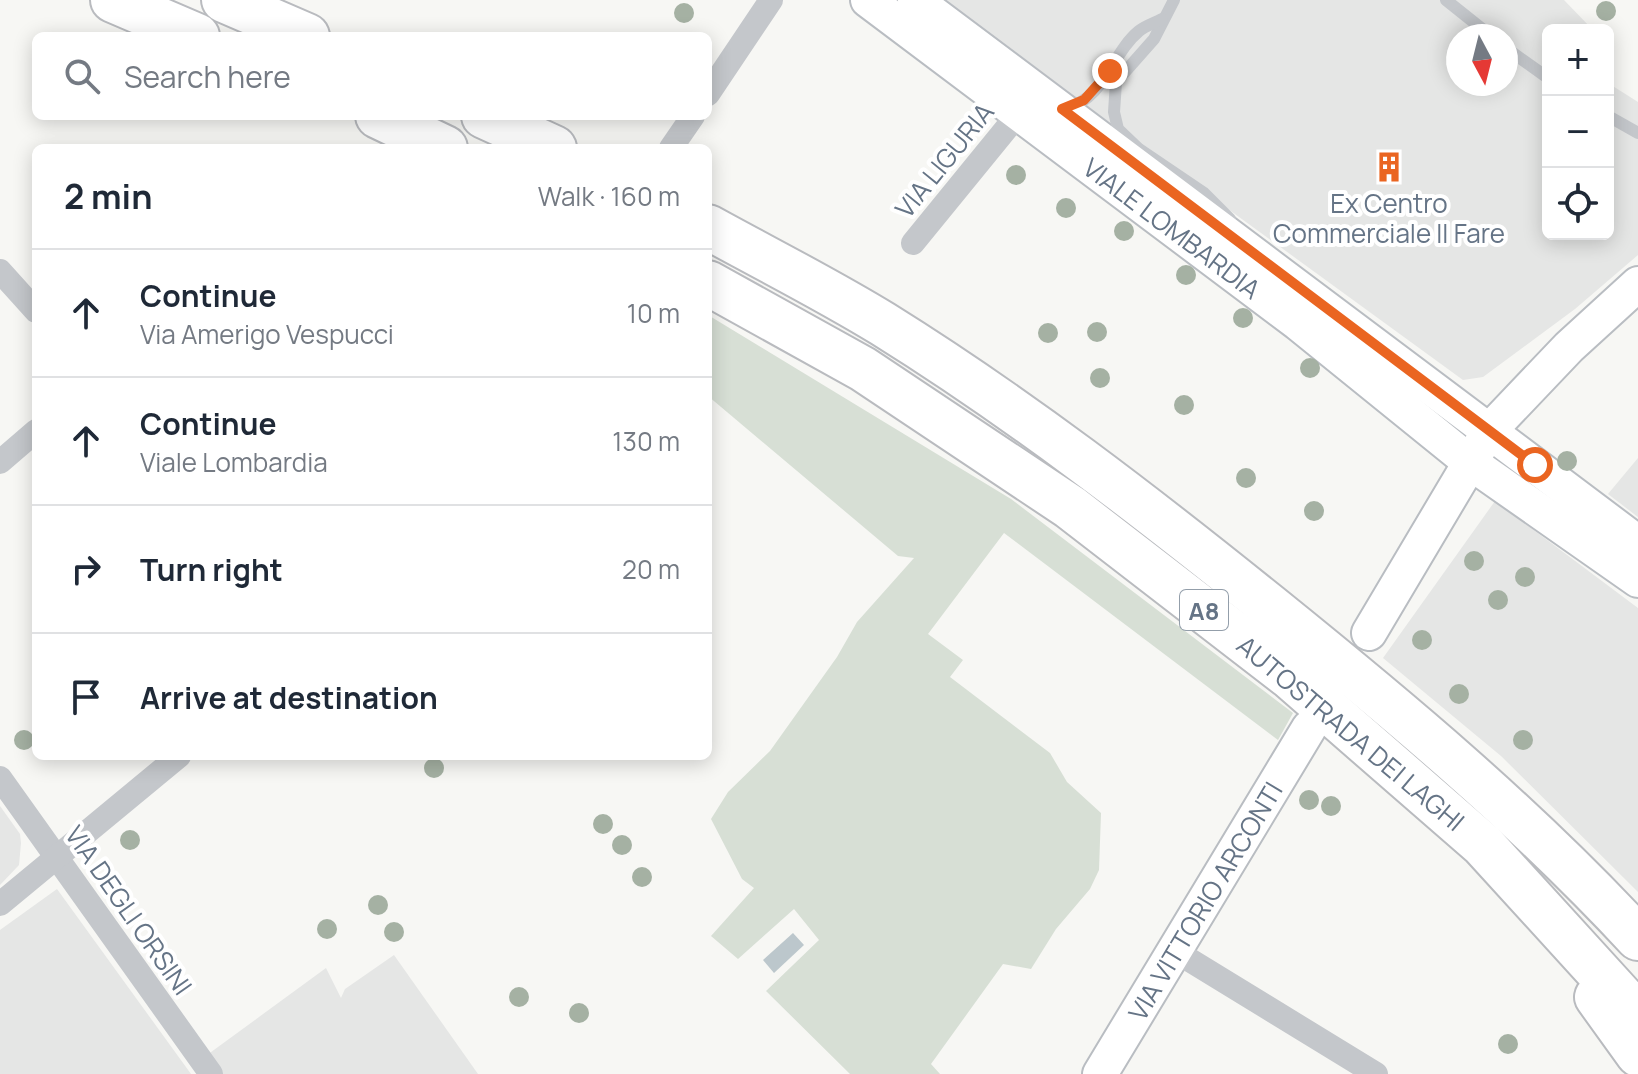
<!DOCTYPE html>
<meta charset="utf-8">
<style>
body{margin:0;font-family:Manrope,sans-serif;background:#f2f2f3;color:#1f2937}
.controls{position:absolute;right:24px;top:24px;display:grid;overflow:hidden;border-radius:12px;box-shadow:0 4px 20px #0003}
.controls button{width:72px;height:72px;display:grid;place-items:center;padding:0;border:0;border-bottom:2px solid #e0e1e3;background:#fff;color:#1f2937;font:40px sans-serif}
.compass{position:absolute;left:1446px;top:24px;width:72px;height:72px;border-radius:50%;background:#fff;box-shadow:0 4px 20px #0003;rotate:173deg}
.stop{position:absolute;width:24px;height:24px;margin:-18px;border:6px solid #ea6521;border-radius:50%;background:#fff}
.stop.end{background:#ea6521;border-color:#fff;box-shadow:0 2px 8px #0008}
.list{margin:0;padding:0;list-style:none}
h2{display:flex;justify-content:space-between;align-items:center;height:104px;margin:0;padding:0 32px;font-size:34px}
h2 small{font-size:26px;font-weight:400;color:#747a83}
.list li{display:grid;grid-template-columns:52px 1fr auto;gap:24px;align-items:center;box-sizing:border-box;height:128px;padding:0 32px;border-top:2px solid #e0e1e3}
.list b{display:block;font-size:30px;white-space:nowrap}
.list p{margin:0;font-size:26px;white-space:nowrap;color:#747a83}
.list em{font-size:26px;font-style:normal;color:#747a83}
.icon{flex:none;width:44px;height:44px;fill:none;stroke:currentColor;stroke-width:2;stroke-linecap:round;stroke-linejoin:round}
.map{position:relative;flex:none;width:1638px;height:1074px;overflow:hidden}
.search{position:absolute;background:#fff;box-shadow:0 4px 20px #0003;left:32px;top:32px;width:680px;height:88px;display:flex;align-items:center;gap:20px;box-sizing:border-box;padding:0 28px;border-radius:12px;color:#747a83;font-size:30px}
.panel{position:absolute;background:#fff;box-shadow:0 4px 20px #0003;left:32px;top:144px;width:680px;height:616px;border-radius:12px}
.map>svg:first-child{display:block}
</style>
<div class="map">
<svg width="1638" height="1074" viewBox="0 0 1638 1074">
<rect width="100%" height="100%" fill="#f7f7f4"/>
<g fill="#e5e6e5" fill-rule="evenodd">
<path d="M941 0H1564L1593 30H1548V234H1608V83L1638 102V255L1575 309 1483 377 1463 380ZM1458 36H1506V84H1458Z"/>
<path d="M1638 458V517L1608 494Z"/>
<path d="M1495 501 1638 608V892L1501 756 1383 658Z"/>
<path d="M0 806 20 834 21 843 19 865 0 885Z"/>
<path d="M57 889 120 976 191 1074H0V930Z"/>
<path d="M394 955 478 1074H222L207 1055 326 968 341 998 345 989Z"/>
</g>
<path fill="#d7dfd5" d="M708 315 1011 499 1293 713 1278 740 1004 533 928 634 963 660 950 677 1050 753 1067 782 1101 813 1099 870 1090 889 1056 929 1031 969 1003 964 931 1064 940 1074H850L766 991 819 940 794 909 738 959 711 936 754 888 742 879 711 819 728 792 770 751 837 657 857 622 914 558 898 556 708 396Z"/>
<path fill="#bcc7cc" d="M793 933 804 945 774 973 763 960Z"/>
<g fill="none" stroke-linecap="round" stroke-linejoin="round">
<g stroke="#b9bdc2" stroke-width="38">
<g id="secondary">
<path d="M868 0 1298 323 1471 463 1638 580"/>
<path d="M915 0 1638 543"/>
<path d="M1369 633 1489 431 1569 347 1638 284"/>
<path d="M1100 1074 1309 728"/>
</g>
</g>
<g stroke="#b9bbbf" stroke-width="48">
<g id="highway">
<path d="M113 0 197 36"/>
<path d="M224 0 307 36"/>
<path d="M378 116 445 148"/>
<path d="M484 116 554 148"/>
<path d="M708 227C766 259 826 289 883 324 1018 408 1145 506 1269 606 1398 710 1525 816 1638 938"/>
<path d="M708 283 863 369 1070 507 1289 676 1483 845 1638 1015"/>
<path d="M1597 997 1638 1054"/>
</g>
</g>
<g stroke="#c4c7cb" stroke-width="12">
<path d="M1174 0 1154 39 1116 82 1114 112 1118 129 1139 149 1204 193 1230 219"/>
<path d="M1446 0 1491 36"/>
<path d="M1506 48 1548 78"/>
<path d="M1067 108C1105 98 1112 53 1139 31 1145 26 1155 23 1162 19"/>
<path d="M1608 116 1638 133"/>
</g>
<g stroke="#c4c7cb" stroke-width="24">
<path d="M708 94 771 0"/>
<path d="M671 148 693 116"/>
<path d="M913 243 1019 113"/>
<path d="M0 271 36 311"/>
<path d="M0 462 36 431"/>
<path d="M0 778 211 1074"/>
<path d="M0 904 179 756"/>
<path d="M1175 951 1376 1074"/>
</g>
<use href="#secondary" stroke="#fff" stroke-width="34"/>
<use href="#highway" stroke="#fff" stroke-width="44"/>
</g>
<g fill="#a5b1a3">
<circle cx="1606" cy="11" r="10"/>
<circle cx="684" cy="13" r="10"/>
<circle cx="1016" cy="175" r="10"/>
<circle cx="1066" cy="208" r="10"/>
<circle cx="1124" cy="231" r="10"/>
<circle cx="1186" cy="275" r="10"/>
<circle cx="1243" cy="318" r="10"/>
<circle cx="1097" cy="332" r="10"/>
<circle cx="1048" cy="333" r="10"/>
<circle cx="1310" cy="368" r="10"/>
<circle cx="1100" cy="378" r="10"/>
<circle cx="1184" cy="405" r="10"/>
<circle cx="1567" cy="461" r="10"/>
<circle cx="1246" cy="478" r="10"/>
<circle cx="1314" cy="511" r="10"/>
<circle cx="1474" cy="561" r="10"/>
<circle cx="1525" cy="577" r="10"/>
<circle cx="1498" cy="600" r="10"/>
<circle cx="1422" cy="640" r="10"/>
<circle cx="1459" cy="694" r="10"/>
<circle cx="24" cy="740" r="10"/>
<circle cx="1523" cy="740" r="10"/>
<circle cx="434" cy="768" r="10"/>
<circle cx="1309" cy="800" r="10"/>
<circle cx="1331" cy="806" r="10"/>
<circle cx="603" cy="824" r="10"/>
<circle cx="130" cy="840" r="10"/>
<circle cx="622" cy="845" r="10"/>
<circle cx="642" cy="877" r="10"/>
<circle cx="378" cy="905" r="10"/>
<circle cx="327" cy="929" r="10"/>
<circle cx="394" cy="932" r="10"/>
<circle cx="519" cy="997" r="10"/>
<circle cx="579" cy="1013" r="10"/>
<circle cx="1508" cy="1044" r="10"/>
</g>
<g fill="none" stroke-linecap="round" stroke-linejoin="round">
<path stroke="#ea6521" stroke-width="10" d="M1110 71 1084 100 1062 109 1535 465"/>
</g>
<defs>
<g id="building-bare" transform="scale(2.4)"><path d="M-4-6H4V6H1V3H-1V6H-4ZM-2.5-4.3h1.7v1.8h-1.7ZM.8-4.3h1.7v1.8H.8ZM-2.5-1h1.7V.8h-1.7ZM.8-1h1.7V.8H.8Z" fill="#ea6521" stroke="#fff" stroke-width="2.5" paint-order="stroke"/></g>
</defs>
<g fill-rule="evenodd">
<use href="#building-bare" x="1389" y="167"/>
</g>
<g text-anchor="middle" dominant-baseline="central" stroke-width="8" stroke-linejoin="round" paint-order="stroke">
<rect fill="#fff" stroke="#939eaa" stroke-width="2" x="1180" y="590" width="48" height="40" rx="6"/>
<g font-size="24" font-weight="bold" fill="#657486">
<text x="1204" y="610">A8</text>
</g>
<g font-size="26" fill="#657486" stroke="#fff">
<text transform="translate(944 160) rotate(-51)">VIA LIGURIA</text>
<text transform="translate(1172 228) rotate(37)">VIALE LOMBARDIA</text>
<text transform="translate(1351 733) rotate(40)">AUTOSTRADA DEI LAGHI</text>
<text transform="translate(1205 901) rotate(-59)">VIA VITTORIO ARCONTI</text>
<text transform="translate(129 910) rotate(55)">VIA DEGLI ORSINI</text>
</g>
<g font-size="26" fill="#657486" stroke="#fff">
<text x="1389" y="203">Ex Centro<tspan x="1389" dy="30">Commerciale Il Fare</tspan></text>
</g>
</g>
</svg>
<div class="controls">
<button>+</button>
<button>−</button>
<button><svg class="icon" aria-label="locate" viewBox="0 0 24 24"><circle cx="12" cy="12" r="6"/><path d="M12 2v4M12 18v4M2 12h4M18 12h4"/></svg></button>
</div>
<svg class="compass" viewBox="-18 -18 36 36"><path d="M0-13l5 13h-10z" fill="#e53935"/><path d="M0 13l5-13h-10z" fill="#747a83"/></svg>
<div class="stop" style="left:1535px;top:465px"></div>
<div class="stop end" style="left:1110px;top:71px"></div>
<div class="search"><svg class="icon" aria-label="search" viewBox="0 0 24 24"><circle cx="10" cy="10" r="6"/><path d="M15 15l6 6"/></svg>Search here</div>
<section class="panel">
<h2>2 min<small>Walk · 160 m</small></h2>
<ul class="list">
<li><svg class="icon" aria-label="ahead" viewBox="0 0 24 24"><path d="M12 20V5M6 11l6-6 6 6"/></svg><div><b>Continue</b><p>Via Amerigo Vespucci</p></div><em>10 m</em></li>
<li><svg class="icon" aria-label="ahead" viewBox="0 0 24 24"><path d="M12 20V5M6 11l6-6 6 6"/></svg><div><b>Continue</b><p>Viale Lombardia</p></div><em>130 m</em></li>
<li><svg class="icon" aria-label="right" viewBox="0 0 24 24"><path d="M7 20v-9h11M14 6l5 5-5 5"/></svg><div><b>Turn right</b></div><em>20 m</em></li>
<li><svg class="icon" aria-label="arrive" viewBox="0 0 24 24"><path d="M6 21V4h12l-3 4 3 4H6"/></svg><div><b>Arrive at destination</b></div></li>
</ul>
</section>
</div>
